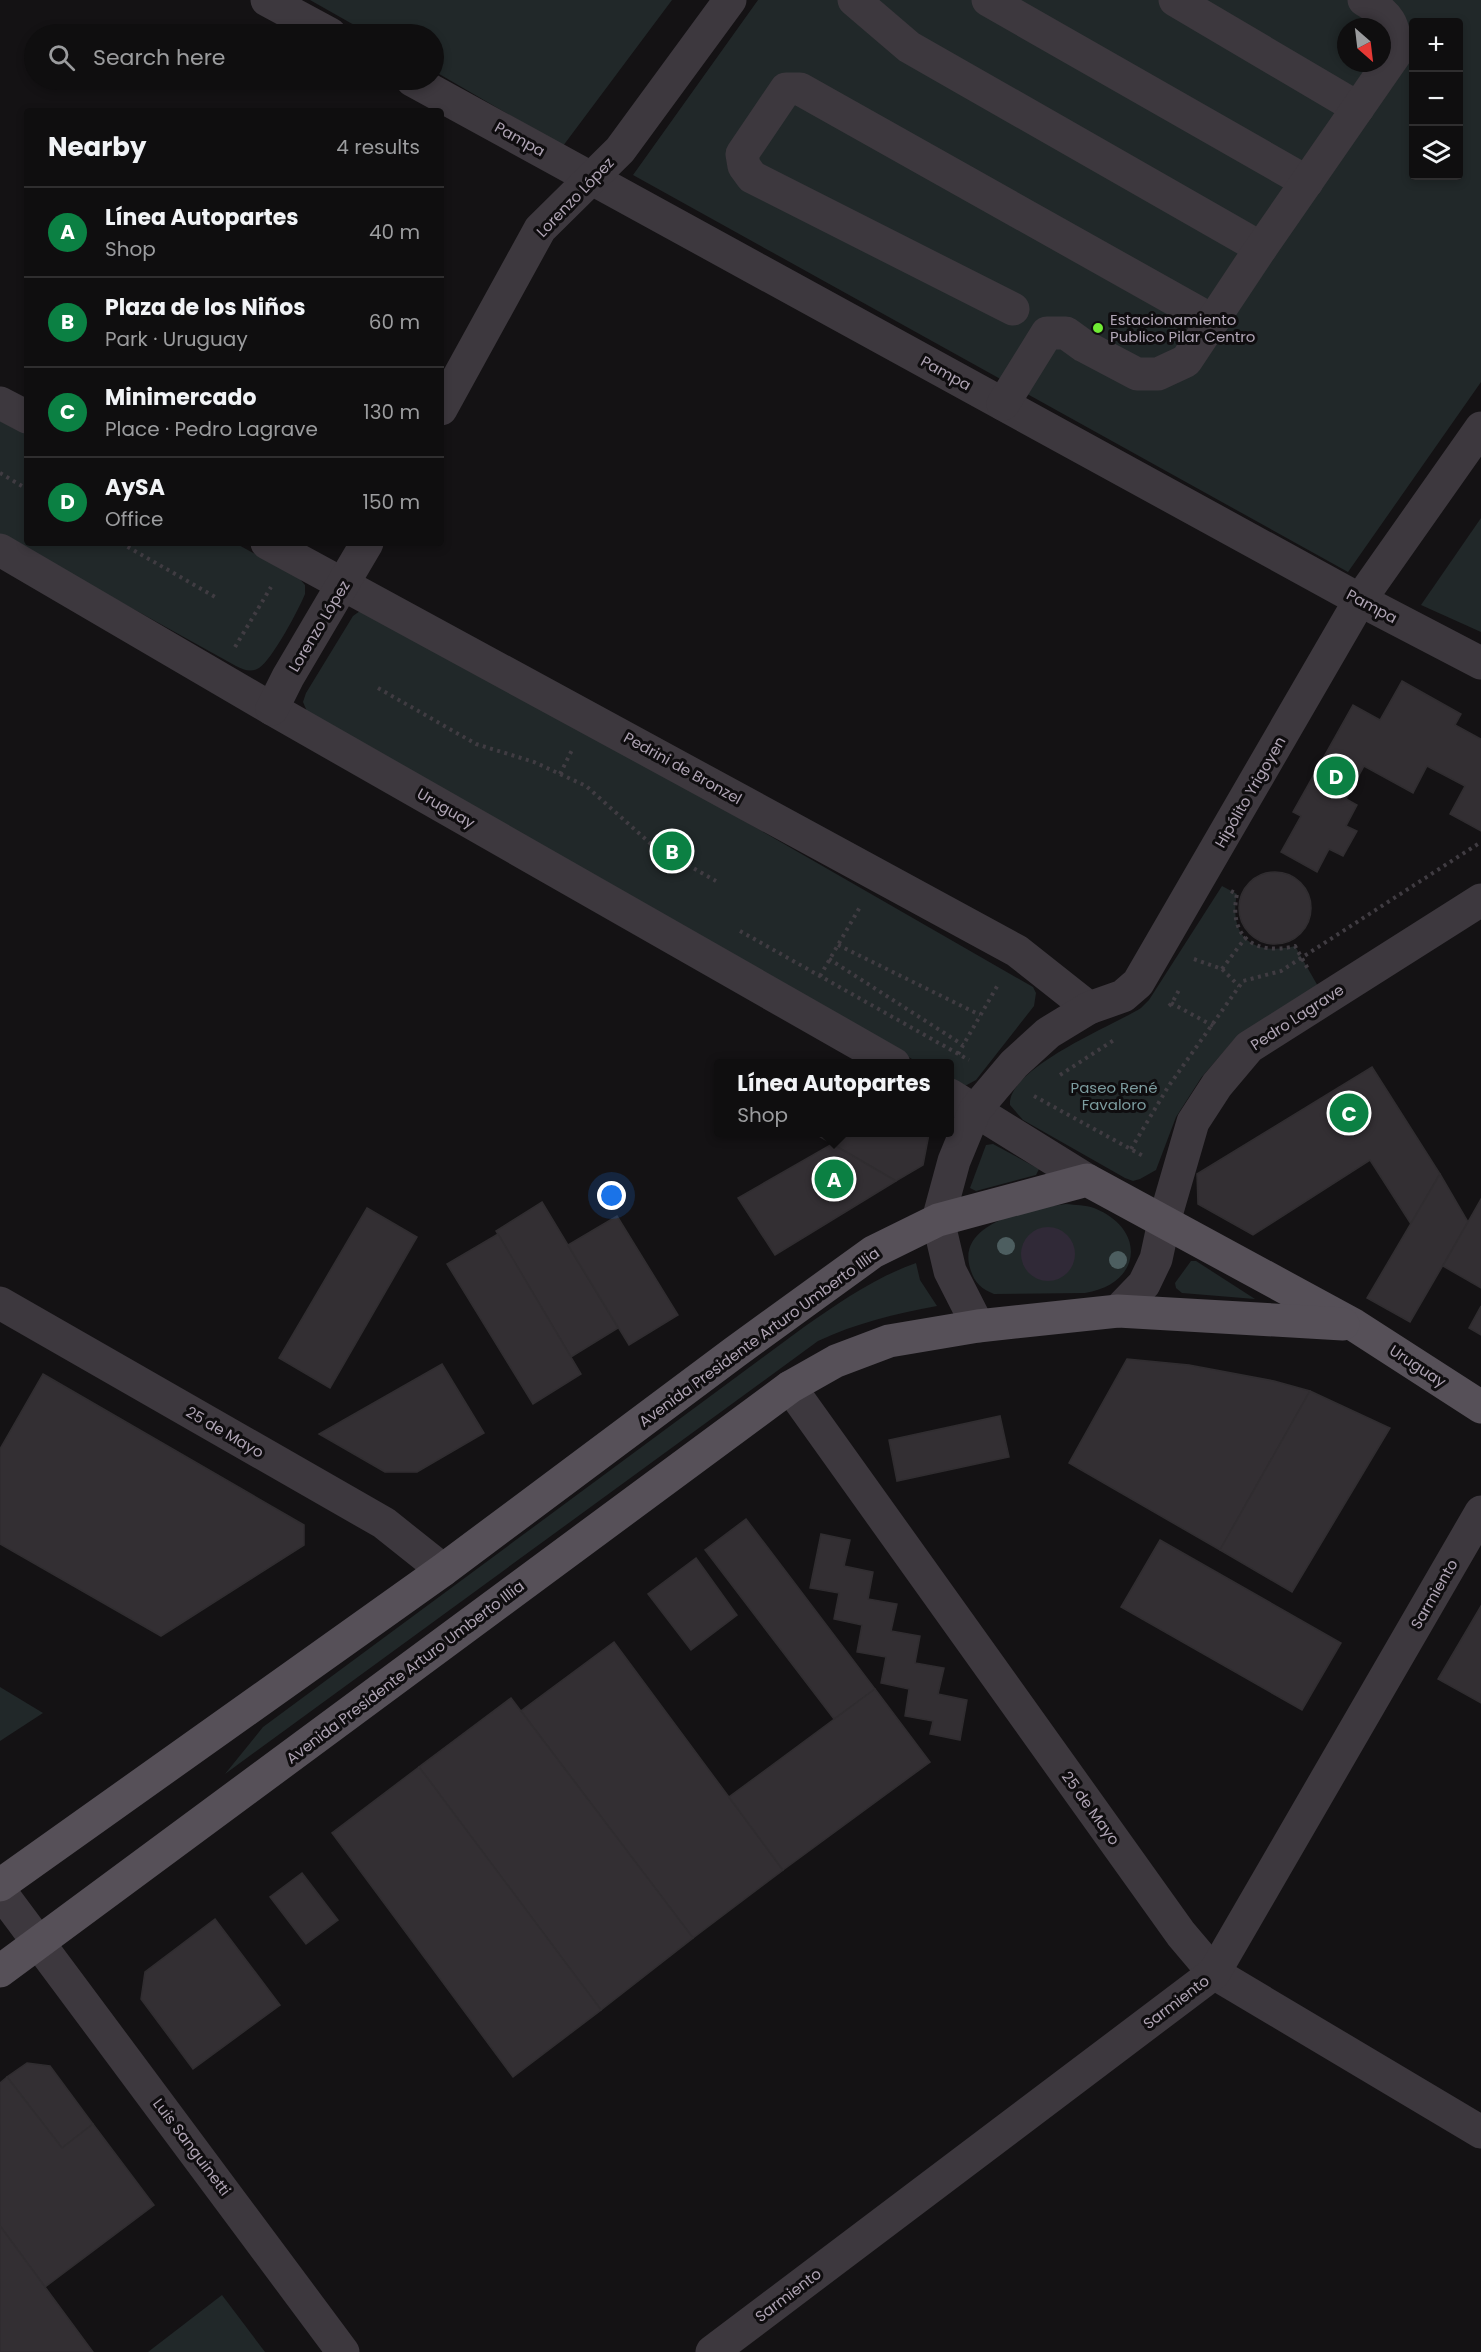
<!DOCTYPE html>
<meta charset="utf-8">
<style>
body{margin:0;font-family:Poppins,sans-serif;background:#181718;color:#f1f3f6}
.controls{position:absolute;right:18px;top:18px;display:grid;overflow:hidden;border-radius:6px;box-shadow:0 3px 9px #0003}
.controls button{width:54px;height:54px;display:grid;place-items:center;padding:0;border:0;border-bottom:2px solid #2f2e2f;background:#0f0e0f;color:#f1f3f6;font:30px sans-serif}
.compass{position:absolute;left:1337px;top:18px;width:54px;height:54px;border-radius:50%;background:#0f0e0f;box-shadow:0 3px 9px #0003;rotate:152deg}
.you{position:absolute;left:612px;top:1196px;width:21px;height:21px;margin:-15px;border:4px solid #fff;border-radius:50%;background:#1a73e8;box-shadow:0 0 0 9px #1a73e833}
.badge{display:grid;place-items:center;width:39px;height:39px;border-radius:50%;background:#0b8043;color:#fff;font-size:20px;font-weight:700}
.pin{position:absolute;translate:-50% -50%;border:3px solid #fff;box-shadow:0 2px 6px #0006}
.popup{position:absolute;left:714px;top:1059px;width:240px;height:78px;box-sizing:border-box;display:grid;place-content:center;border-radius:6px;background:#0f0e0f;filter:drop-shadow(0 2px 4px #0005);font-size:20px;white-space:nowrap;color:#9b9c9e}
.popup b{font-size:22px;color:#f1f3f6}
.popup::after{content:'';position:absolute;left:50%;top:100%;margin-left:-12px;border:12px solid transparent;border-top-color:#0f0e0f}
.list{margin:0;padding:0;list-style:none}
h2{display:flex;justify-content:space-between;align-items:center;height:78px;margin:0;padding:0 24px;font-size:26px}
h2 small{font-size:20px;font-weight:400;color:#9b9c9e}
.list li{display:grid;grid-template-columns:39px 1fr auto;gap:18px;align-items:center;box-sizing:border-box;height:90px;padding:0 24px;border-top:2px solid #2f2e2f}
.list b{display:block;font-size:22px;white-space:nowrap}
.list p{margin:0;font-size:20px;white-space:nowrap;color:#9b9c9e}
.list em{font-size:20px;font-style:normal;color:#9b9c9e}
.icon{flex:none;width:33px;height:33px;fill:none;stroke:currentColor;stroke-width:2;stroke-linecap:round;stroke-linejoin:round}
.map{position:relative;flex:none;width:1481px;height:2352px;overflow:hidden}
.search{position:absolute;background:#0f0e0f;box-shadow:0 3px 9px #0003;left:24px;top:24px;width:420px;height:66px;display:flex;align-items:center;gap:15px;box-sizing:border-box;padding:0 21px;border-radius:33px;color:#9b9c9e;font-size:22px}
.panel{position:absolute;background:#0f0e0f;box-shadow:0 3px 9px #0003;left:24px;top:108px;width:420px;height:438px;border-radius:6px}
.map>svg:first-child{display:block}
</style>
<div class="map">
<svg width="1481" height="2352" viewBox="0 0 1481 2352">
<rect width="100%" height="100%" fill="#141214"/>
<g fill="#212829" fill-rule="evenodd">
<path d="M310 0H672L563 146 434 71V34H370Z"/>
<path d="M758 0H1481V382L1348 572 633 175ZM1414 22H1458V176H1414ZM1346 27H1382V63H1346Z"/>
<path d="M0 416 27 430V543H235L299 578 305 585V594C299 609 272 660 259 668 251 673 244 670 236 666L0 535Z"/>
<path d="M1481 518V632L1421 605Z"/>
<path d="M360 611H379L1033 987 1036 993 1034 1006 976 1080 963 1087 950 1081V1064L919 1063 309 716 303 702 306 693 353 616Z"/>
<path d="M1222 886 1237 894C1228 938 1255 956 1295 946L1319 988 1232 1042 1201 1078 1176 1117 1156 1170 1140 1179 1133 1181 1125 1178 1023 1120 1010 1105C1007 1068 1114 1025 1141 1008L1149 1000Z"/>
<path d="M993 1144 1039 1169 1036 1175 976 1191 970 1188 986 1145Z"/>
<path d="M1066 1204C1075 1205 1086 1205 1094 1208 1147 1229 1142 1284 1085 1293L994 1294C981 1289 974 1282 970 1268 956 1221 1034 1208 1066 1204Z"/>
<path d="M1191 1261H1196L1255 1299 1182 1293 1176 1288 1175 1283Z"/>
<path d="M916 1263 920 1280 937 1306C895 1314 856 1323 818 1341L225 1774 263 1727 804 1327C840 1302 874 1278 916 1263Z"/>
<path d="M0 1687 43 1713 0 1741Z"/>
<path d="M222 2295 265 2352H148Z"/>
</g>
<circle fill="#302937" cx="1048" cy="1254" r="27"/>
<g fill="#332f33" stroke="#302d30" stroke-width="1.5">
<path d="M1402 681 1461 714 1455 725 1481 739V831L1450 814 1465 786 1427 766 1413 793 1364 766 1346 799 1357 805 1346 826 1357 831 1343 856 1329 849 1317 872 1281 852 1301 816 1293 812 1353 705 1380 720Z"/>
<circle cx="1275" cy="908" r="36"/>
<path d="M1372 1067 1440 1174 1411 1224 1370 1160 1253 1235 1198 1204 1197 1174Z"/>
<path d="M812 1132H927L929 1134 923 1165 896 1181Z"/>
<path d="M832 1144 896 1181 775 1255 738 1198Z"/>
<path d="M1440 1174 1468 1222 1410 1322 1367 1298Z"/>
<path d="M1481 1199V1288L1443 1266Z"/>
<path d="M542 1202 618 1328 571 1357 496 1231Z"/>
<path d="M367 1208 417 1237 330 1388 279 1358Z"/>
<path d="M617 1216 678 1315 629 1345 568 1245Z"/>
<path d="M498 1234 581 1374 533 1404 447 1264Z"/>
<path d="M1481 1306V1335L1469 1328Z"/>
<path d="M1127 1359 1189 1365 1274 1381 1310 1391 1220 1550 1069 1463Z"/>
<path d="M442 1364 484 1433 417 1472H385L319 1434Z"/>
<path d="M43 1374 304 1525V1545L161 1636 0 1544V1449Z"/>
<path d="M1310 1391 1390 1428 1292 1592 1220 1550Z"/>
<path d="M1000 1416 1009 1457 897 1481 889 1440Z"/>
<path d="M746 1519 875 1689 834 1719 705 1550Z"/>
<path d="M821 1534 850 1540 844 1566 873 1572 868 1599 897 1604 891 1631 920 1636 915 1663 944 1668 938 1694 967 1700 960 1740 930 1734 933 1721 905 1716 909 1689 881 1683 886 1657 857 1652 862 1625 834 1619 839 1593 810 1588Z"/>
<path d="M1160 1540 1341 1643 1302 1710 1121 1607Z"/>
<path d="M696 1558 737 1615 691 1650 648 1594Z"/>
<path d="M1481 1606V1703L1438 1679Z"/>
<path d="M614 1642 783 1870 693 1938 521 1711Z"/>
<path d="M875 1689 930 1762 783 1870 729 1797Z"/>
<path d="M511 1698 693 1938 601 2010 419 1767Z"/>
<path d="M419 1767 601 2010 513 2077 332 1833Z"/>
<path d="M302 1873 338 1920 306 1944 270 1897Z"/>
<path d="M215 1919 280 2005 193 2069 141 1999 145 1972Z"/>
<path d="M27 2063 50 2066 93 2124 62 2148 7 2077Z"/>
<path d="M7 2077 62 2148 93 2124 154 2205 45 2287 0 2226V2083Z"/>
<path d="M0 2226 45 2287 93 2352H0Z"/>
</g>
<g fill="none" stroke-linecap="round" stroke-linejoin="round">
<g stroke="#403c42" stroke-width="4" stroke-dasharray="3 4.5" stroke-linecap="butt">
<path d="M0 473 27 489"/>
<path d="M121 543 217 598"/>
<path d="M235 647 271 587"/>
<path d="M378 688 476 744 534 762 586 786 651 844 716 881"/>
<path d="M560 774 573 748"/>
<path d="M1231 891 1237 894C1228 937 1255 956 1295 946L1308 969"/>
<path d="M740 931 969 1060"/>
<path d="M838 945 980 1015"/>
<path d="M829 959 963 1045"/>
<path d="M1194 959 1222 969 1239 986"/>
<path d="M1222 969 1246 937"/>
<path d="M820 976 860 907"/>
<path d="M1171 1003 1217 1028"/>
<path d="M1169 1006 1172 1003 1179 990"/>
<path d="M958 1054 999 983"/>
<path d="M1060 1075 1114 1040"/>
<path d="M1034 1096 1145 1157"/>
<path d="M1131 1149 1168 1087 1243 981 1281 971 1481 842"/>
</g>
<g stroke="#3d383e" stroke-width="33">
<path d="M267 0 330 34"/>
<path d="M854 0 909 47 1261 248"/>
<path d="M988 0 1307 182"/>
<path d="M1175 0 1358 108"/>
<path d="M412 80 1360 600 1481 663"/>
<path d="M1013 309 752 177 744 166 742 154 786 89H800L1213 321"/>
<path d="M0 403 27 417"/>
<path d="M1003 404 1047 333H1066L1084 346 1137 374H1158L1186 361 1261 248 1396 53C1394 23 1390 15 1364 0"/>
<path d="M441 409 540 229 620 150 730 0"/>
<path d="M267 543 1017 951 1089 1008"/>
<path d="M0 550 272 709 894 1064"/>
<path d="M272 709 288 677 367 543"/>
<path d="M950 1095 1087 1180"/>
<path d="M0 1303 384 1523 443 1570"/>
<path d="M1118 1311 1144 1284 1156 1259 1164 1222 1193 1122 1217 1085 1249 1047 1481 900"/>
<path d="M978 1326 950 1271 938 1220 954 1161 975 1110 1014 1064 1048 1033 1089 1008 1123 996 1138 983 1360 600 1481 428"/>
<path d="M790 1387 1181 1934 1214 1973 1481 2132"/>
<path d="M0 1891 343 2352"/>
<path d="M712 2352 1214 1973 1481 1512"/>
</g>
<g stroke="#565058" stroke-width="33">
<path d="M0 1885 443 1570 735 1352 873 1252 938 1220 1087 1180 1354 1325 1481 1407"/>
<path d="M0 1971 790 1387 836 1361 889 1341 978 1326 1118 1311 1343 1324"/>
</g>
</g>
<g fill="#4d5e60">
<circle cx="1006" cy="1246" r="9"/>
<circle cx="1118" cy="1260" r="9"/>
</g>
<circle fill="#70eb34" stroke="#0f0d0f" stroke-width="2" cx="1098" cy="328" r="6"/>
<g text-anchor="middle" dominant-baseline="central" stroke-width="6" stroke-linejoin="round" paint-order="stroke">
<g font-size="15" fill="#afa4b4" stroke="#0f0d0f">
<text transform="translate(520 139) rotate(29)">Pampa</text>
<text transform="translate(575 197) rotate(-46)">Lorenzo López</text>
<text transform="translate(946 373) rotate(29)">Pampa</text>
<text transform="translate(1372 606) rotate(28)">Pampa</text>
<text transform="translate(319 626) rotate(-59)">Lorenzo López</text>
<text transform="translate(683 768) rotate(29)">Pedrini de Bronzel</text>
<text transform="translate(1250 792) rotate(-60)">Hipólito Yrigoyen</text>
<text transform="translate(446 808) rotate(30)">Uruguay</text>
<text transform="translate(1297 1017) rotate(-33)">Pedro Lagrave</text>
<text transform="translate(759 1337) rotate(-36)">Avenida Presidente Arturo Umberto Illia</text>
<text transform="translate(1418 1366) rotate(33)">Uruguay</text>
<text transform="translate(225 1432) rotate(30)">25 de Mayo</text>
<text transform="translate(1434 1594) rotate(-60)">Sarmiento</text>
<text transform="translate(405 1672) rotate(-37)">Avenida Presidente Arturo Umberto Illia</text>
<text transform="translate(1091 1808) rotate(54)">25 de Mayo</text>
<text transform="translate(1176 2002) rotate(-37)">Sarmiento</text>
<text transform="translate(192 2147) rotate(53)">Luis Sanguinetti</text>
<text transform="translate(788 2295) rotate(-37)">Sarmiento</text>
</g>
<g font-size="15" fill="#afa4b4" stroke="#0f0d0f" text-anchor="start">
<text x="1110" y="319">Estacionamiento<tspan x="1110" dy="17">Publico Pilar Centro</tspan></text>
</g>
<g font-size="15" fill="#7c9c9f" stroke="#0f0d0f">
<text x="1114" y="1087">Paseo René<tspan x="1114" dy="17">Favaloro</tspan></text>
</g>
</g>
</svg>
<div class="controls">
<button>+</button>
<button>−</button>
<button><svg class="icon" aria-label="layers" viewBox="0 0 24 24"><path d="M12 4l9 5-9 5-9-5zM3 14l9 5 9-5"/></svg></button>
</div>
<svg class="compass" viewBox="-18 -18 36 36"><path d="M0-13l5 13h-10z" fill="#e53935"/><path d="M0 13l5-13h-10z" fill="#9b9c9e"/></svg>
<div class="you"></div>
<div class="pin badge" style="left:834px;top:1179px">A</div>
<div class="popup"><b>Línea Autopartes</b>Shop</div>
<div class="pin badge" style="left:672px;top:851px">B</div>
<div class="pin badge" style="left:1349px;top:1113px">C</div>
<div class="pin badge" style="left:1336px;top:776px">D</div>
<div class="search"><svg class="icon" aria-label="search" viewBox="0 0 24 24"><circle cx="10" cy="10" r="6"/><path d="M15 15l6 6"/></svg>Search here</div>
<section class="panel">
<h2>Nearby<small>4 results</small></h2>
<ul class="list">
<li><span class="badge">A</span><div><b>Línea Autopartes</b><p>Shop</p></div><em>40 m</em></li>
<li><span class="badge">B</span><div><b>Plaza de los Niños</b><p>Park · Uruguay</p></div><em>60 m</em></li>
<li><span class="badge">C</span><div><b>Minimercado</b><p>Place · Pedro Lagrave</p></div><em>130 m</em></li>
<li><span class="badge">D</span><div><b>AySA</b><p>Office</p></div><em>150 m</em></li>
</ul>
</section>
</div>
